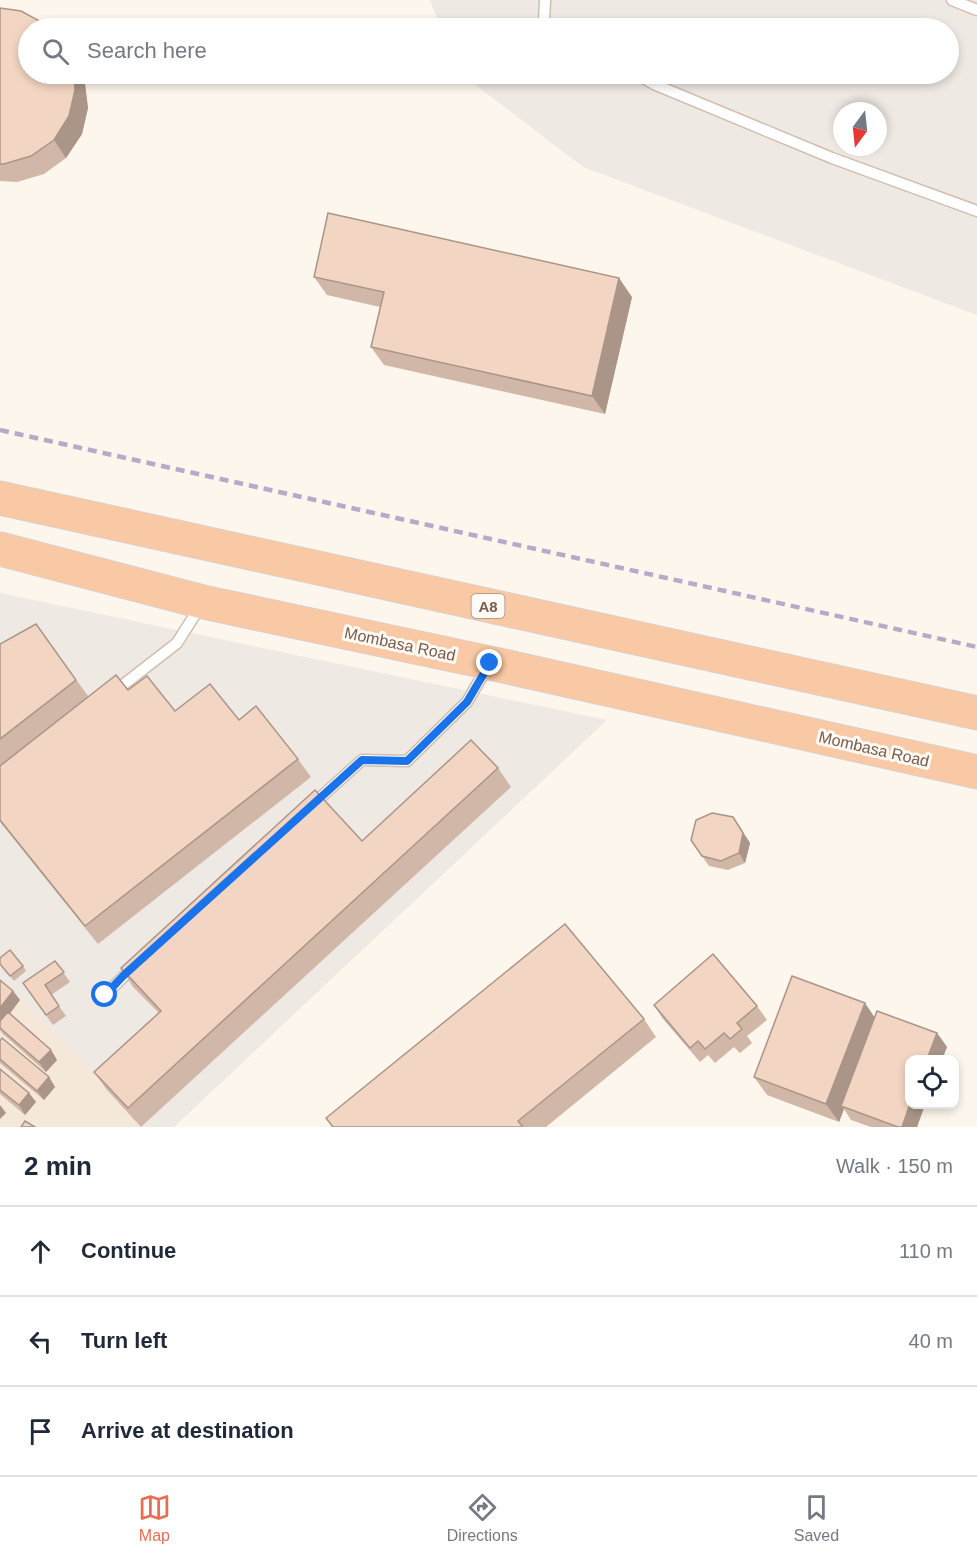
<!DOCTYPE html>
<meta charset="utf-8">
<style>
body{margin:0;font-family:Helvetica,sans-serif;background:#f6f6f7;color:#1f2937}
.controls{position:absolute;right:18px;bottom:18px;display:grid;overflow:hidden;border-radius:12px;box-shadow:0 3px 9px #0003}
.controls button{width:54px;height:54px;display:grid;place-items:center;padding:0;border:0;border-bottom:2px solid #e0e1e3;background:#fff;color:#1f2937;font:30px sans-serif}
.compass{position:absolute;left:833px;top:102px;width:54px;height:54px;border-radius:50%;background:#fff;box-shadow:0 3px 9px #0003;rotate:195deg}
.stop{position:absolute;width:18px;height:18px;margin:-14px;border:4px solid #1a73e8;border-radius:50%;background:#fff}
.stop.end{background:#1a73e8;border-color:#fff;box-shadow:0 2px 6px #0008}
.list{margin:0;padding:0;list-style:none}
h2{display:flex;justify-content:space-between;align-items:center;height:78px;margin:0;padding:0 24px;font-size:26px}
h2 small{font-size:20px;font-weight:400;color:#747a83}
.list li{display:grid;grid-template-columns:39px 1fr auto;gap:18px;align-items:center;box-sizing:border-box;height:90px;padding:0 24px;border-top:2px solid #e0e1e3}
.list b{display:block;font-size:22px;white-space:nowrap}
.list em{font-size:20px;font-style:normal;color:#747a83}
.icon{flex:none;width:33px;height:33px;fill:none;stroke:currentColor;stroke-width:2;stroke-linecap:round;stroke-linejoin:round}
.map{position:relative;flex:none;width:977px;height:1127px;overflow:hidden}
.search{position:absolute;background:#fff;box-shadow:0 3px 9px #0003;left:18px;right:18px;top:18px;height:66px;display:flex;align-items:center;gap:15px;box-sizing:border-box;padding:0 21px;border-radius:33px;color:#747a83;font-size:22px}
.sheet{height:348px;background:#fff}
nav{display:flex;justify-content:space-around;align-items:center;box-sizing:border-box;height:84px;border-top:2px solid #e0e1e3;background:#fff;font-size:16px;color:#747a83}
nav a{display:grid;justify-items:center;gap:3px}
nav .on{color:#e76f51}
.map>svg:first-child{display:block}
</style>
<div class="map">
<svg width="977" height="1127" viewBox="0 0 977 1127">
<rect width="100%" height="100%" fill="#fdf6ec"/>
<path fill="#f5e8da" d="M0 978 148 1127H0Z"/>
<g fill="#efe9e4" fill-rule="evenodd">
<path d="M430 0H977V315L583 167 461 74H948V28H441ZM842 111H878V147H842Z"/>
<path d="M0 593 607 720 174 1127H148L0 978Z"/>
</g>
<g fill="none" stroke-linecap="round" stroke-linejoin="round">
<g stroke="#d1beb0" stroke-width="13">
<g id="service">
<path d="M545 0 544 22 556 28"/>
<path d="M952 0 977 10"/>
<path d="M636 74 656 85 832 158 977 211"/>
<path d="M114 692 177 643 201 605"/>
<path d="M311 806 362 760 407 761 467 702 488 666"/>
<path d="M105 995 135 965"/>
</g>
</g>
<g stroke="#dad1cd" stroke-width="35">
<g id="trunk">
<path d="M0 498 977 713"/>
<path d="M0 549 203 602 490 663 977 772"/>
</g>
</g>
<use href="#service" stroke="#fff" stroke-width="10"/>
<use href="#trunk" stroke="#f9c8a4" stroke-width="33"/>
<path stroke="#b9a8c9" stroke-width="4.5" stroke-dasharray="9 6" stroke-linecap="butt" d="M0 430 977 647"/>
</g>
<g fill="#d1b7a8">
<path d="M0 8 85 84 88 108 82 134 66 158 44 174 17 182 0 181Z"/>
<path d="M314 277 632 297 605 414 384 365 371 347 380 307 327 295Z"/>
<path d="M36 624 88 696 128 690 175 711 239 720 298 759 311 777 98 944 0 822V644Z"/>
<path d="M498 768 511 787 141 1127 107 1090 94 1072 159 1013 133 987 121 968Z"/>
<path d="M739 826 750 843 745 863 728 870 709 866 702 856Z"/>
<path d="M55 961 70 982 51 995 66 1016 53 1025 23 983Z"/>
<path d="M0 964 23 966 26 971 14 981Z"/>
<path d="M0 980 13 991 20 1000 10 1014 51 1050 57 1060 46 1072 3 1034 0 1030Z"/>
<path d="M654 1005 757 1006 767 1020 747 1036 752 1043 740 1053 734 1047 715 1063 708 1055 700 1062 663 1019Z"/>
<path d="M875 1017 937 1033 947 1047 917 1127H871L851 1120 844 1109 839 1122 767 1095 754 1077Z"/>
<path d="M644 1019 656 1037 546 1127H332L326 1118Z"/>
<path d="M0 1041 49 1077 55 1087 44 1100 0 1063Z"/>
<path d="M0 1069 29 1093 36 1102 25 1115 0 1094Z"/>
</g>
<g fill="#aa9588">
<path d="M74 74H81L85 84 88 108 82 134 66 158 54 140Z"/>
<path d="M619 278 632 297 605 414 592 396Z"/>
<path d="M733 817 750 843 745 863 739 853Z"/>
<path d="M13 991 20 1000 0 1026V1008Z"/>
<path d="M865 1003 877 1021 841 1106 844 1109 839 1122 826 1104Z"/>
<path d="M937 1033 947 1047 942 1059H927Z"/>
<path d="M51 1050 57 1060 46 1072 39 1062Z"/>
<path d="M49 1077 55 1087 44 1100 37 1091Z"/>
<path d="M29 1093 36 1102 25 1115 19 1105Z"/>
<path d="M910 1104H925L917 1127H902Z"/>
<path d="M0 1105 6 1113 0 1119Z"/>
</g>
<g fill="#f3d5c3" stroke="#aa9588" stroke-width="1.5">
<path d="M0 8 21 11 45 24 49 28H28V74H74L75 90 69 116 54 140 31 156 4 164H0Z"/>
<path d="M328 213 619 278 592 396 371 347 384 292 314 277Z"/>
<path d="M36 624 76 680 0 739V644Z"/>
<path d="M116 675 128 690 147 676 175 711 210 684 239 720 256 706 298 759 85 926 0 820V766Z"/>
<path d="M471 740 498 768 128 1108 94 1072 161 1011 121 968 315 790 362 841Z"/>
<path d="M712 813 733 817 743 833 739 853 721 861 702 856 691 840 696 820Z"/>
<path d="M565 924 644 1019 518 1121 523 1127H333L326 1118Z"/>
<path d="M10 950 23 966 10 976 0 964V958Z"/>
<path d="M713 954 757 1006 737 1023 742 1029 730 1039 724 1033 705 1049 698 1041 690 1048 654 1005Z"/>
<path d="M55 961 64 972 45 985 59 1006 46 1015 23 983Z"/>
<path d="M792 976 865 1003 826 1104 754 1077Z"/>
<path d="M0 980 13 991 0 1008Z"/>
<path d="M877 1011 937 1033 927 1059H909L910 1104 902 1127H898L841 1106Z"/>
<path d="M8 1012 51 1050 39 1062 0 1028V1021Z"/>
<path d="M2 1038 49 1077 37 1091 0 1059V1041Z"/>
<path d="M0 1069 29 1093 19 1105 0 1090Z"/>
<path d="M25 1121 35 1127H21Z"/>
</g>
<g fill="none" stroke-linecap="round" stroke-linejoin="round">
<path stroke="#1a73e8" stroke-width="8" d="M105 995 124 975 362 760 407 761 467 702 490 663"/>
</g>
<g text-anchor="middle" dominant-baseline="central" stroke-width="6" stroke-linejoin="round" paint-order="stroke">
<rect fill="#fffaf3" stroke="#a28b7f" stroke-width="1.5" x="471.5" y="594" width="33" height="24" rx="4.5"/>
<g font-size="15" font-weight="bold" fill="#7a5c4d">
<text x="488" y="606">A8</text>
</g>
<g font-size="16" fill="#7a5c4d" stroke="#fffaf3">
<text transform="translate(400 644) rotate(12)">Mombasa Road</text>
<text transform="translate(874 749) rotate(13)">Mombasa Road</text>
</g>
</g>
</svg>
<div class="controls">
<button><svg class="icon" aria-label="locate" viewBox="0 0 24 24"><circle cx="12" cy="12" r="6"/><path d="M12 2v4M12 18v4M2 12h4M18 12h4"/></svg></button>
</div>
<svg class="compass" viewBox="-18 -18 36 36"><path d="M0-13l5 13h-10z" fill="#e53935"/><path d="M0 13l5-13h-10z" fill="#747a83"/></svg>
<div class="stop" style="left:105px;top:995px"></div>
<div class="stop end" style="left:490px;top:663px"></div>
<div class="search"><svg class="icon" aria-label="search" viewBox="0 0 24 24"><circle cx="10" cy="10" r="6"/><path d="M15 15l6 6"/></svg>Search here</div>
</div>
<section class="sheet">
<h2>2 min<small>Walk · 150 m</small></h2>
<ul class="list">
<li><svg class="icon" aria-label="ahead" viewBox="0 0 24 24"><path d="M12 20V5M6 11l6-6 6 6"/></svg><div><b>Continue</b></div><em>110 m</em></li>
<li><svg class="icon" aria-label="left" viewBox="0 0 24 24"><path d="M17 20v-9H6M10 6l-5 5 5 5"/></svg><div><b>Turn left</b></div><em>40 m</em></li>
<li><svg class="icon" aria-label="arrive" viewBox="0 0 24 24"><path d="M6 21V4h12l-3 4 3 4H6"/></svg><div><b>Arrive at destination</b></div></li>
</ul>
</section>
<nav>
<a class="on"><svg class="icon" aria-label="map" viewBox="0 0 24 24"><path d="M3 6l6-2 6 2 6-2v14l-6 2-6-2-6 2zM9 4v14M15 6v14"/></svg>Map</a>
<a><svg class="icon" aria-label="directions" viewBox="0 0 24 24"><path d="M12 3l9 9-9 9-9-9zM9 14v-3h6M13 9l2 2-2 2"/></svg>Directions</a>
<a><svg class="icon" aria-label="saved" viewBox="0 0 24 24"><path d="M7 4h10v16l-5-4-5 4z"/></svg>Saved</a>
</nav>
